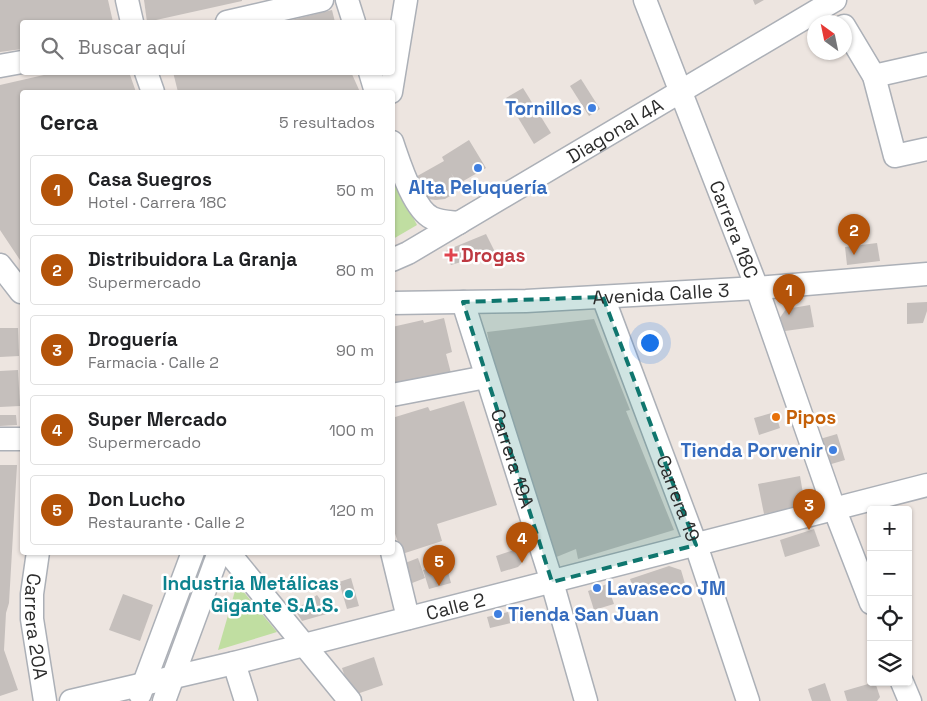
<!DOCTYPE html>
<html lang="es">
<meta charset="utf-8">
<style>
body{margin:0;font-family:"Space Grotesk",sans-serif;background:#f2f2f2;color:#202124}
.controls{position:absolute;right:15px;bottom:15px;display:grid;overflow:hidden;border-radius:5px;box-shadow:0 1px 4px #0004}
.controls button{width:45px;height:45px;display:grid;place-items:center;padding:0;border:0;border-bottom:1px solid #e0e0e0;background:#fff;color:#202124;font:25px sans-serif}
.compass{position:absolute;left:807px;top:15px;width:45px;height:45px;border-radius:50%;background:#fff;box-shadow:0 1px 4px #0004;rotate:327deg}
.you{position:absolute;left:649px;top:342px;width:18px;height:18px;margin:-12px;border:4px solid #fff;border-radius:50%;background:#1a73e8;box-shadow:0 0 0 8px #1a73e833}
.badge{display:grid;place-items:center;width:32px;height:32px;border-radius:50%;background:#b45309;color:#fff;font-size:16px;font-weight:700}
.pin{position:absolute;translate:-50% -41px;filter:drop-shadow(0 1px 2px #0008)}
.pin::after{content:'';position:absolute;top:26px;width:18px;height:15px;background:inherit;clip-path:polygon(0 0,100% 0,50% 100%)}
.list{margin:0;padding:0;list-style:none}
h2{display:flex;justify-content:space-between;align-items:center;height:65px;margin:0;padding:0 20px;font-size:21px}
h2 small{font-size:16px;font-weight:400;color:#757577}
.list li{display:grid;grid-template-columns:32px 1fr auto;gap:15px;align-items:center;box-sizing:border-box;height:70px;margin:0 10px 10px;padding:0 10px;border:1px solid #e0e0e0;border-radius:5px}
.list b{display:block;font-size:19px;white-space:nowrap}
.list p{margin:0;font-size:16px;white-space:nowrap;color:#757577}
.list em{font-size:16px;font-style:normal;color:#757577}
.icon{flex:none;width:28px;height:28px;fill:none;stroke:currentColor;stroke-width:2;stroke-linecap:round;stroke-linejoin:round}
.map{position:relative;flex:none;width:927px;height:701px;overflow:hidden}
.search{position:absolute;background:#fff;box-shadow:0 1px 4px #0004;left:20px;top:20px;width:375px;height:55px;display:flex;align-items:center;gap:12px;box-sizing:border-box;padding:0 18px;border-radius:5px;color:#757577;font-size:19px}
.panel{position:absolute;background:#fff;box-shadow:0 1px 4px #0004;left:20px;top:90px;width:375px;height:465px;border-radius:5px}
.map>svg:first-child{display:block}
</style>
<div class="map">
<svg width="927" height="701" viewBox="0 0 927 701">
<rect width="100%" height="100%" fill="#ede5e0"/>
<g fill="#c0dea1">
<path d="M392 177 417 225 393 239H392Z"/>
<path d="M237 584 277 632 218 650Z"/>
</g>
<g fill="#c5bfbc">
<path d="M0 0H108L113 22H22V49L0 52Z"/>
<path d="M144 0H242V1L147 22Z"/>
<path d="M753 0H764L755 5Z"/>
<path d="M332 10 335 22H283Z"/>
<path d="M57 72H129L136 92H22V263L0 230V85Z"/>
<path d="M173 72H351L360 92H178Z"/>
<path d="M581 79 600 109 589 116 570 86Z"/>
<path d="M523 88 551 133 534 144 506 98Z"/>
<path d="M469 140 486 168 458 184 451 173 460 190 445 199 436 200 427 199 412 179 444 161 442 157Z"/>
<path d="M486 234 495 252 451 265 445 255 447 250Z"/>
<path d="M877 243 880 261 847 265 845 247Z"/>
<path d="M927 302V311L923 323 907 324V303Z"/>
<path d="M810 305 814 327 785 331 779 319 786 309Z"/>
<path d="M444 318 452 352 446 354 452 377 392 391V327L423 320 424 323Z"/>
<path d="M594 319 630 410 626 411 674 530 578 559 576 549 554 558 499 391 487 332Z"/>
<path d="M0 328H18L19 356 0 357Z"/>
<path d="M18 370 20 406 0 407V371Z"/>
<path d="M464 401 497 505 437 524 442 541 402 554 392 525V418L428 407 430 411Z"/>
<path d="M775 412 780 428 759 435 754 418Z"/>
<path d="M0 415H16L17 425 0 426Z"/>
<path d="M837 434 845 460 828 465 820 439Z"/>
<path d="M0 465H17L9 603 6 613 4 650 18 690 0 696Z"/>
<path d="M800 476 805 505 764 514 758 484Z"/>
<path d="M814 529 820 546 785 557 780 540Z"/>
<path d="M520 548 523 559 521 564 518 567 501 572 496 556Z"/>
<path d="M418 558 425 578 407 585 400 565Z"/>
<path d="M446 564 451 583 429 589 423 570Z"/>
<path d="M669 566 681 570 686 587 657 596 655 590 636 596 630 579Z"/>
<path d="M351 578 359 606 347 609 339 582Z"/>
<path d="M607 584 614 604 594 610 588 591Z"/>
<path d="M123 594 153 605 140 641 109 630Z"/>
<path d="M317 595 330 613 302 621 295 610Z"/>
<path d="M508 612 511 623 490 628 487 617Z"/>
<path d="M374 657 383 685 351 696 342 668Z"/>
<path d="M875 682 880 697 877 701H847L844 691Z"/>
<path d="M825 683 831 701H812L808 689Z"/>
</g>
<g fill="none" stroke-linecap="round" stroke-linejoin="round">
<g stroke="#acb0b7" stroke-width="25">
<g id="minor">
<path d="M127 0 132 22"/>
<path d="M347 0 354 22"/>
<path id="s1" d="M645 0 757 288 831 500 871 603"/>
<path d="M227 22 322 0"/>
<path d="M844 26 874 76 895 156 927 149"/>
<path d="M0 66 22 62"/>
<path d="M146 72 153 92"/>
<path d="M370 72 376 92"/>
<path d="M874 76 927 64"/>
<path d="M391 92 406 0"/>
<path d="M392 142C399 162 413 209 432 218 440 222 450 222 459 223"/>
<path id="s2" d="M392 260 408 253 835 0"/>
<path d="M0 265 21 292"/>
<path id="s3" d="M603 297 696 545 748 701"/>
<path id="s4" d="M463 302 552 582 586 701"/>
<path id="s5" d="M392 303 526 301 757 288 927 274"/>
<path d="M392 395 486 377"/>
<path d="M0 439H22"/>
<path id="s6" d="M38 552 32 594V619L45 701"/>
<path d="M228 552 350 701"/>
<path d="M392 552 408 618"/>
<path d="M234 663 246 701"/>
<path d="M902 682 910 701"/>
<path d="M140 694 193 552"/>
<path id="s7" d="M71 701 234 663 927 485"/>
<path d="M164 701 219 552"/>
</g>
</g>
<use href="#minor" stroke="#fff" stroke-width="22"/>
</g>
<path fill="#0f766e" fill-opacity="0.2" stroke="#0f766e" stroke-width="4" stroke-dasharray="10 6" stroke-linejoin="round" d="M603 297 696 545 552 582 463 302Z"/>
<g fill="#3f7fe0" stroke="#fff" stroke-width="2">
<circle cx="592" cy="108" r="5"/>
<circle cx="478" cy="168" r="5"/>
<circle cx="833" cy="450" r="5"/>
<circle cx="597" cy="588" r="5"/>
<circle cx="498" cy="614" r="5"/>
</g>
<path fill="#e0444e" stroke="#fff" stroke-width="2" d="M448.5 247.5h5v5h5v5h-5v5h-5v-5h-5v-5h5z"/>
<circle fill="#e8710a" stroke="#fff" stroke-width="2" cx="776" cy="417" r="5"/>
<circle fill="#0f9aa8" stroke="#fff" stroke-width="2" cx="349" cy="594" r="5"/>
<g text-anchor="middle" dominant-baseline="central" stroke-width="5" stroke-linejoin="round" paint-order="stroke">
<g font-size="19" font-weight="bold" fill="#366cbe" stroke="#fff" text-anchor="end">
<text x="582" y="108">Tornillos</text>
<text x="478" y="187" text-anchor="middle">Alta Peluquería</text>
<text x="823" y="450">Tienda Porvenir</text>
<text x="607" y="588" text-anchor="start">Lavaseco JM</text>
<text x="508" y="614" text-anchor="start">Tienda San Juan</text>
</g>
<g font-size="19" fill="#2c2c2c" stroke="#fff">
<text stroke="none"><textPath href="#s2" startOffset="258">Diagonal 4A</textPath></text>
<text stroke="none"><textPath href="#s1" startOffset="246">Carrera 18C</textPath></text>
<text stroke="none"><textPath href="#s5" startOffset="269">Avenida Calle 3</textPath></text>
<text stroke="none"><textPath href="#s4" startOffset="164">Carrera 19A</textPath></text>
<text stroke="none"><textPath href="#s3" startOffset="215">Carrera 19</textPath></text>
<text stroke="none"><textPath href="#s7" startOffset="396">Calle 2</textPath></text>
<text stroke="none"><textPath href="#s6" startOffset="75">Carrera 20A</textPath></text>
</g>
<g font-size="19" font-weight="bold" fill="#be3a42" stroke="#fff" text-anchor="start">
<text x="461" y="255">Drogas</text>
</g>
<g font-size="19" font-weight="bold" fill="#c56008" stroke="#fff" text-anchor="start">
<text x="786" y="417">Pipos</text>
</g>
<g font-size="19" font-weight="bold" fill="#0d838f" stroke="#fff" text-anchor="end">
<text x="339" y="583">Industria Metálicas<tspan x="339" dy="22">Gigante S.A.S.</tspan></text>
</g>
</g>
</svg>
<div class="controls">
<button>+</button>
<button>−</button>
<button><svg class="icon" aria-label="locate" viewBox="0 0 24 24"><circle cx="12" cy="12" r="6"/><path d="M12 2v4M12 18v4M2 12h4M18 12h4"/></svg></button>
<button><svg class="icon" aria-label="layers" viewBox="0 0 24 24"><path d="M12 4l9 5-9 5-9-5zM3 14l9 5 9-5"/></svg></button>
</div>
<svg class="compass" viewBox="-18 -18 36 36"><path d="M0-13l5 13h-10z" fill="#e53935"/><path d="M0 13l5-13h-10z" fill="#757577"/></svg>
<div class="you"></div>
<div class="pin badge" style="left:789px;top:315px">1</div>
<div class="pin badge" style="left:854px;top:255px">2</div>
<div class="pin badge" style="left:809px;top:530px">3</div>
<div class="pin badge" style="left:522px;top:563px">4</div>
<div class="pin badge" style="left:439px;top:586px">5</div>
<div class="search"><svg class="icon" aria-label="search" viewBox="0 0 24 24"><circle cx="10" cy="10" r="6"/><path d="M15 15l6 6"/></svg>Buscar aquí</div>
<section class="panel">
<h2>Cerca<small>5 resultados</small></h2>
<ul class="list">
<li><span class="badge">1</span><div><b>Casa Suegros</b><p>Hotel · Carrera 18C</p></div><em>50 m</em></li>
<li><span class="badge">2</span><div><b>Distribuidora La Granja</b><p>Supermercado</p></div><em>80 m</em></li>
<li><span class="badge">3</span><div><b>Droguería</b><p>Farmacia · Calle 2</p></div><em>90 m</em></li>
<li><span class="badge">4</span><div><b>Super Mercado</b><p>Supermercado</p></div><em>100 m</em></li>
<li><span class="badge">5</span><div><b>Don Lucho</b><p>Restaurante · Calle 2</p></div><em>120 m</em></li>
</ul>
</section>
</div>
